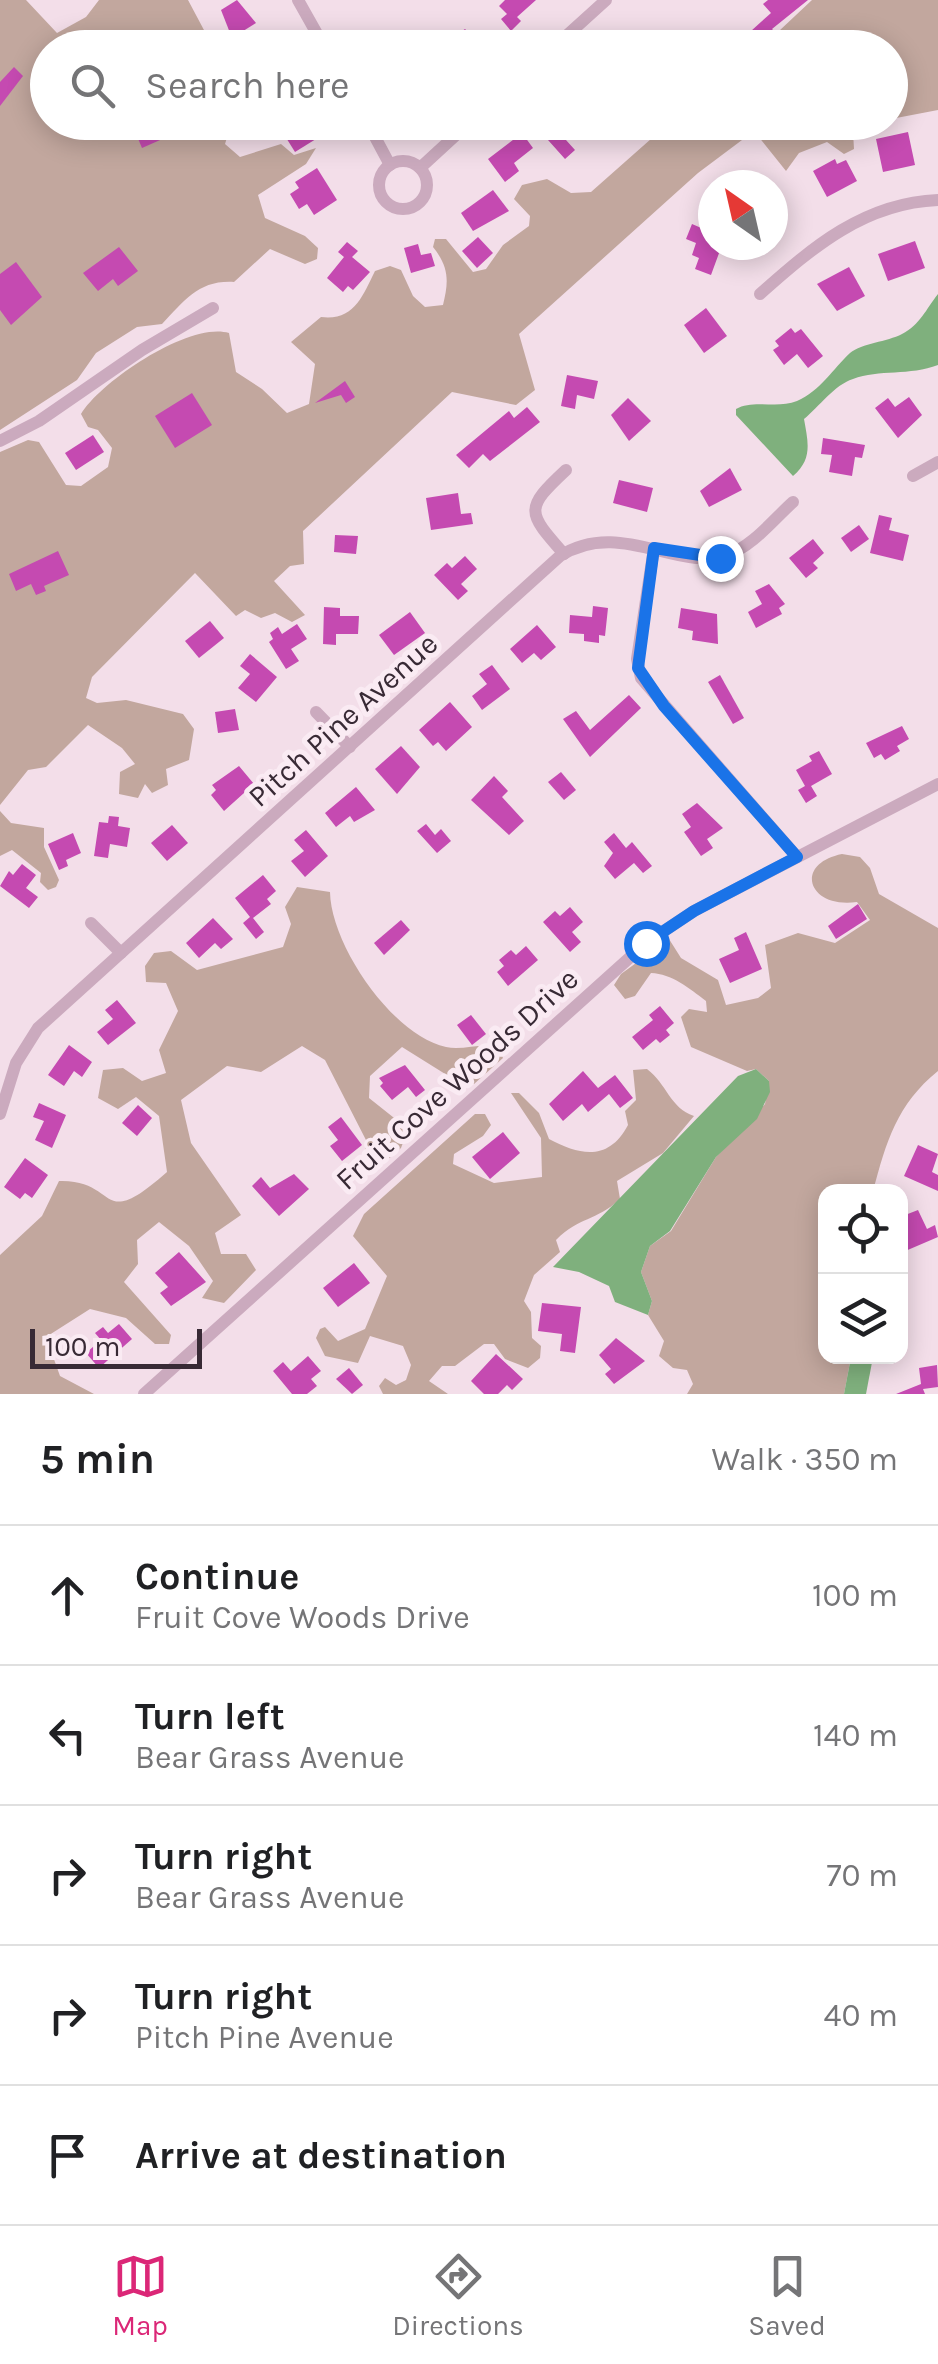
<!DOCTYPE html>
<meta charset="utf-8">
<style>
body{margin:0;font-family:Karla,sans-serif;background:#f2f2f2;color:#202124}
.controls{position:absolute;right:30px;bottom:30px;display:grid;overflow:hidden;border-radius:20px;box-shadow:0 5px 25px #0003}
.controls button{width:90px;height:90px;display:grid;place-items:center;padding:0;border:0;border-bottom:2px solid #e0e0e0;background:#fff;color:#202124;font:50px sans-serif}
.compass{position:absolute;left:698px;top:170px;width:90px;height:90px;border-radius:50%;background:#fff;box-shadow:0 5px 25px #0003;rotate:326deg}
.scale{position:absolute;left:30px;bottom:25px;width:172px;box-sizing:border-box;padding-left:10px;border:5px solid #382a35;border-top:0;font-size:28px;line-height:35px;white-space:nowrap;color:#382a35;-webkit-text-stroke:8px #faebf3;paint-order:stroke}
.stop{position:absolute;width:30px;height:30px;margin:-22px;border:8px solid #1a73e8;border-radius:50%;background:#fff}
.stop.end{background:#1a73e8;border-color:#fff;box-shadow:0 2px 10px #0008}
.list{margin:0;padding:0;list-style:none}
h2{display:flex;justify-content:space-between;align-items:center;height:130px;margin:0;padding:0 40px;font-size:42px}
h2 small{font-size:32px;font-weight:400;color:#757577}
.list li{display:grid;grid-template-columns:65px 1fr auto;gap:30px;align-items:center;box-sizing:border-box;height:140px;padding:0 40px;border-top:2px solid #e0e0e0}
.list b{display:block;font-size:38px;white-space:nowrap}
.list p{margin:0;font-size:32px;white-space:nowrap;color:#757577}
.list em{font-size:32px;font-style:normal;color:#757577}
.icon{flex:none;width:55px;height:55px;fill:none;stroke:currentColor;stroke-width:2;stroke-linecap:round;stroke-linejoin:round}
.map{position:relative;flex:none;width:938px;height:1394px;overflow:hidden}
.search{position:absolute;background:#fff;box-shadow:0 5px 25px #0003;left:30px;right:30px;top:30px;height:110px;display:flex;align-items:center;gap:25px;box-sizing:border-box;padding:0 35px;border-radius:55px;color:#757577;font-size:38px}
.sheet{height:830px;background:#fff}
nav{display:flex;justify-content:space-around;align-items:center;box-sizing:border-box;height:140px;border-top:2px solid #e0e0e0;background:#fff;font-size:28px;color:#757577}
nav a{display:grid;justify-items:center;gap:5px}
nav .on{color:#db2777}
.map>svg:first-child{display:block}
</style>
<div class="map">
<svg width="938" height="1394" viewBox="0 0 938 1394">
<rect width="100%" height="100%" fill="#f3dee9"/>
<g fill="#c2a79e">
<path d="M0 0H26L57 33 86 17 99 0H188L213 47 48 48V122L266 123 229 131 225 144 240 157 281 144 294 155 316 148 306 164 258 195 265 218 305 236 318 248 317 259 305 264 270 249 234 282C199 280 185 300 162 324L137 327 96 353 77 380 0 430Z"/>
<path d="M812 0H938V110L891 119 890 48 762 47Z"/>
<path d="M669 123H876L853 132 854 149 844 154 827 142 799 153 786 171 754 131 698 173 519 334 535 390 516 405 452 392 303 531 304 564 290 566 274 581 305 615 292 622 275 613 261 618 245 610 236 616 195 573 92 677 86 698 97 703 126 700 183 714 194 729 189 760 166 769 168 785 152 793 145 784 138 798 119 794 120 772 135 764 122 748 88 725 46 767 28 770 0 805V452L28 440 39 442 66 485 81 486 108 467 112 448 98 430 88 427 81 414C101 381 190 321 229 333L236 372 262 389 287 413 309 404 315 364 291 342 321 317C354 321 362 297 375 271L390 266 401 270 413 296 425 307 443 305C449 281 449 267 433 247L435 239H446L473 272 486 269 503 245 529 226 530 216 514 199 522 185 547 179 571 193 591 192Z"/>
<path d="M0 811 11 823 44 828V847L59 880 56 887 48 890 40 882 41 873 12 850 0 856Z"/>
<path d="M842 854 860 857 870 868 879 894 938 928V1071C897 1104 886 1142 873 1191L826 1192V1356L851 1357 844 1394H687L693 1384 687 1370 673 1368 659 1356 664 1341 648 1315 652 1301 641 1272 650 1246 671 1231 716 1157 765 1104 769 1081 756 1069 747 1071 691 1047 681 1017 689 1009 707 1012 706 1001C689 988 672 974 651 973L635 996 625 999 614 985 621 974 669 939 681 958 718 980 726 1005 758 998 771 988 765 945 798 933 835 943 870 920 857 902C808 909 793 864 842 854Z"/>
<path d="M297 887 330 892C331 945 392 1035 446 1047 464 1051 484 1041 499 1048L503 1058 474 1084 450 1077 402 1047 370 1076 369 1098 408 1129 401 1148 371 1174 360 1169 367 1142 325 1060 302 1046 261 1072 227 1066 181 1100 191 1143 241 1215 215 1233 221 1254H246L256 1270 224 1303 202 1298 213 1281 189 1246 159 1222 137 1240 138 1264 124 1282 171 1335 169 1344H155L126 1318 90 1309 46 1337 60 1376 94 1394H0V1255L42 1216 59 1181C120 1179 97 1234 167 1172L159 1116 136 1097 118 1109 98 1098 103 1070 123 1068 142 1081 166 1073 159 1050 178 1011 166 983 146 982 145 966 154 953 171 951 197 970 283 947 291 924 285 907Z"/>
<path d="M647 1069C667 1084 670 1108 694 1116L663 1153 617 1181 620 1199C595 1222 580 1216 556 1240L560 1252 534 1275 524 1301 531 1312 532 1338 541 1346 540 1358 528 1368 505 1359 494 1344H484L455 1366H442L429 1381 448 1394H383L379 1386 385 1378 396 1385 406 1380 411 1365 403 1346 370 1336 358 1363 325 1356 316 1338 320 1329 325 1327 338 1341 365 1329 387 1276 353 1236 364 1214 475 1114H485L491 1125 483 1136 454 1154 453 1164 494 1183 542 1177 541 1138 511 1093H519L539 1113 549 1139C581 1156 609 1161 628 1125L625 1111 636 1100 633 1070Z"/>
</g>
<g fill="#7fb07d">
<path d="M938 294V365C910 376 879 369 853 379 834 385 819 407 804 419 808 442 813 459 793 476L736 415V409C753 399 777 409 797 401 820 391 833 369 850 353 862 343 887 342 902 334 920 325 926 309 938 294Z"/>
<path d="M756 1069 769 1081 770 1092 757 1119 716 1157 670 1231 650 1246 641 1272 652 1301 648 1315 615 1302 609 1286 579 1272 553 1267 738 1076Z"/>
<path d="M851 1357H873L866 1394H844Z"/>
</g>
<g fill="#c54ab1">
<path d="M237 0 256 23 232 38 221 10Z"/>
<path d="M505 0H536L517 17 521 21 511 31 501 19 507 14 499 6Z"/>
<path d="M768 0H808L772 29 776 33 763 45 751 31 771 13 763 4Z"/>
<path d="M465 29 485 48H438Z"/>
<path d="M14 67 23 76 0 106V82Z"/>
<path d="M139 122H172L176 133 142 148 134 129Z"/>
<path d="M290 122H317L324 134 295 152 280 128Z"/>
<path d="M542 122H586L566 140 575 150 565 159 548 140 554 135Z"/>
<path d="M908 132 915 165 883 172 876 139Z"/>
<path d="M522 133 533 148 514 163 519 171 505 182 488 159Z"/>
<path d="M835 159 837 164 846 160 857 181 827 197 813 171Z"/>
<path d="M317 168 337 200 314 215 307 204 299 209 290 194 299 188 295 182Z"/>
<path d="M493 190 509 211 473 231 461 213Z"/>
<path d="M692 224 713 233V245H722L711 275 695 269 699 258 692 255 696 243 686 239Z"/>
<path d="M478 237 493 253 477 268 462 251Z"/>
<path d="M915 241 925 268 888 281 878 254Z"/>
<path d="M347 242 358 251 352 257 370 272 353 290 348 286 343 292 327 278 344 257 338 252Z"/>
<path d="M418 244 421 255 431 253 435 266 411 273 404 248Z"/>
<path d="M119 247 138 271 118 286 113 279 98 291 83 273Z"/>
<path d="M16 262 42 297 11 325 0 310V274Z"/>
<path d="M849 267 865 296 837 311 817 284Z"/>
<path d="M706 308 727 336 704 353 684 325Z"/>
<path d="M791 328 795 333 801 329 823 356 808 368 797 354 784 365 773 350 779 346 775 341Z"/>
<path d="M567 375 598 381 594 399 577 395 575 409 561 406Z"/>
<path d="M345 381 355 397 346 403 341 395 315 403Z"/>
<path d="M192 393 212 425 175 448 155 416Z"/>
<path d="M909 397 922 415 898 438 875 408 888 398 895 407Z"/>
<path d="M628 398 651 421 629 441 611 415Z"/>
<path d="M527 407 540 422 490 461 483 454 469 468 456 455 509 411 514 418Z"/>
<path d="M93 435 104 452 76 470 65 453Z"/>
<path d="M823 438 865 445 862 458 855 457 852 476 829 472 832 455 821 454Z"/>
<path d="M730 468 742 490 709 507 700 491Z"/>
<path d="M619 480 653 488 647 512 613 503Z"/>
<path d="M458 493 461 514 471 513 473 524 431 530 426 498Z"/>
<path d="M879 515 892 518 889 530 909 535 903 561 870 553Z"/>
<path d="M859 525 869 539 851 552 841 538Z"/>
<path d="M335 535 358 536 356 554 334 552Z"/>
<path d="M813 539 824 553 813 563 818 568 806 578 789 558Z"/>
<path d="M58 551 69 575 44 586 46 591 36 595 31 584 16 591 9 574Z"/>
<path d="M465 556 477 569 461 584 468 591 458 600 434 575 447 563 452 568Z"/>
<path d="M769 584 785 604 779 608 782 614 756 628 748 612 762 604 755 591Z"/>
<path d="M593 606 608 608 605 636 599 635V643L584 641V634L569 633 570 615 592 617Z"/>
<path d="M324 607 340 608V616H359L358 634H336V645L323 644Z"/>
<path d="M681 608 717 614 718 644 692 640 693 631 678 628Z"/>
<path d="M410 612 425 633 394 655 379 635Z"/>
<path d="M210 621 224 638 199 658 185 641Z"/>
<path d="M297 624 307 639 291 649 299 661 286 669 269 642 273 639 270 633 278 627 282 634Z"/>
<path d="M537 625 556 647 541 660 534 653 522 663 510 649Z"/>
<path d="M250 654 277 677 256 702 238 688 250 674 240 666Z"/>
<path d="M492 665 510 689 482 710 472 696 487 684 479 674Z"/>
<path d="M720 675 744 718 733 724 708 682Z"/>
<path d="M629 695 641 708 590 757 563 719 576 711 590 730Z"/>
<path d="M450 702 472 727 446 751 438 742 433 746 419 730Z"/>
<path d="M235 709 239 730 218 733 215 712Z"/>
<path d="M902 726 909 739 897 746 900 751 885 760 881 754 874 758 866 743Z"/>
<path d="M401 746 420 767 397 794 375 769Z"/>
<path d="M819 751 832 774 811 786 817 796 806 803 798 790 805 786 796 770 812 761 809 756Z"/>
<path d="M239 766 254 784 224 811 211 795 216 790 212 785Z"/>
<path d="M561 772 576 790 564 800 548 782Z"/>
<path d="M494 776 508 791 502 797 524 821 509 835 471 800Z"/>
<path d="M356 787 375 810 354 822 350 816 336 827 325 813Z"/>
<path d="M697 803 723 828 707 839 713 848 701 856 684 832 691 827 682 814Z"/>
<path d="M109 816 119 817 118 826 130 828 127 847 110 844 108 858 94 856 99 822 108 823Z"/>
<path d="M426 824 435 835 441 829 451 841 437 853 417 831Z"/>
<path d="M172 825 188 843 167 861 151 843Z"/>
<path d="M306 830 328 856 305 877 291 861 304 851 294 840Z"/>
<path d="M73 833 81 853 66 860 68 866 59 870 48 844Z"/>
<path d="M614 833 626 848 632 842 652 866 643 873 634 863 615 879 604 866 613 853 604 842Z"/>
<path d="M22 864 36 875 26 888 38 897 29 908 0 886 9 871 13 875Z"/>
<path d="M263 875 276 891 267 899 271 904 253 918 264 932 256 939 243 923 250 917 235 898Z"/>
<path d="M858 904 867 919 836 939 828 926Z"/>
<path d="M570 907 583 922 572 932 581 942 570 952 543 922 555 911 560 916Z"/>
<path d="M213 918 233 939 221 949 215 943 199 958 186 943Z"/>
<path d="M401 920 410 930 384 955 374 943Z"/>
<path d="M746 932 762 969 730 983 719 959 739 950 734 938Z"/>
<path d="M526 946 538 960 508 986 497 972 504 966 499 960 511 950 516 955Z"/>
<path d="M117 1000 136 1023 108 1045 97 1032 113 1019 105 1010Z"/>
<path d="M660 1006 674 1023 666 1030 670 1035 660 1043 656 1039 643 1050 632 1037 653 1020 649 1015Z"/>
<path d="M471 1015 486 1034 472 1045 457 1025Z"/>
<path d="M69 1045 92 1062 82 1077 74 1071 64 1086 48 1075Z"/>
<path d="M405 1065 425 1090 416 1097 408 1087 392 1100 380 1086 383 1083 379 1078Z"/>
<path d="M583 1071 598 1088 615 1075 633 1098 620 1108 609 1094 588 1112 582 1104 563 1121 549 1104Z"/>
<path d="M39 1103 66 1115 52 1148 35 1140 44 1121 33 1117Z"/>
<path d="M138 1105 152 1118 137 1136 122 1123Z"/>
<path d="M341 1117 362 1145 342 1161 330 1146 338 1140 328 1127Z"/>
<path d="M503 1132 520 1153 490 1179 472 1157Z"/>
<path d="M918 1145 938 1154 932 1172 938 1175V1191L904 1176Z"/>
<path d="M25 1158 48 1175 32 1198 25 1193 20 1199 4 1187Z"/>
<path d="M294 1174 309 1189 279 1216 252 1186 261 1177 270 1188Z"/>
<path d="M918 1210 927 1229 935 1225 938 1237 903 1252 900 1217Z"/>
<path d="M179 1252 206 1282 171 1306 160 1293 168 1287 155 1273Z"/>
<path d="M354 1263 370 1283 338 1307 323 1288Z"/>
<path d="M542 1303 581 1307 575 1353 560 1351 562 1334 538 1331Z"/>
<path d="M119 1324 132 1339 99 1368 86 1353 101 1340 95 1333 103 1327 108 1333Z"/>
<path d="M616 1338 645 1361 614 1384 605 1374 611 1369 599 1355Z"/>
<path d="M496 1354 523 1379 512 1390 507 1385 498 1394H484L471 1381Z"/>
<path d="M308 1356 321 1371 311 1379 317 1386 307 1394H292L273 1371 283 1362 291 1371Z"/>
<path d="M937 1365 938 1387 923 1389 925 1394H896L921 1384 919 1368Z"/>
<path d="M349 1368 363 1385 352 1394 336 1379Z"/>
</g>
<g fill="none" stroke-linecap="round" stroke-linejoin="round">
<g stroke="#cbaabe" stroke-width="12">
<path d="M298 0 325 48"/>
<path d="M553 48 606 0"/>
<path d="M367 122 390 165"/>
<circle cx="403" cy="185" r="24"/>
<path d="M420 168 470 122"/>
<path d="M760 294C813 247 864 203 938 200"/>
<path d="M0 441 39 421 142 350 213 308"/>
<path d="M913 476 938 462"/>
<path d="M654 548 637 659 641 678 797 857"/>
<path d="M564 554C527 512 524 509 566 470"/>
<path d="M316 712 350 747"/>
<path d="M91 923 121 953"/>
<path d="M0 1114 16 1063 38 1028 560 556C619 518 678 572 727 555 752 547 774 519 793 502"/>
<path d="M144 1394 646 943 694 911 938 784"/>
</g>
</g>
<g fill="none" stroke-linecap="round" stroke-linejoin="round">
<path stroke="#1a73e8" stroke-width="12" d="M646 943 694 911 797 857 664 706 638 668 654 548 720 558"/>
</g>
<g text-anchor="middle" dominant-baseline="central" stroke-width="10" stroke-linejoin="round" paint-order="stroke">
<g font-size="30" fill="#382a35" stroke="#faebf3">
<text transform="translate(343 720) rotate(-42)">Pitch Pine Avenue</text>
<text transform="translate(457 1079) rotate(-42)">Fruit Cove Woods Drive</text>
</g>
</g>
</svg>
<div class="controls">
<button><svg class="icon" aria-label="locate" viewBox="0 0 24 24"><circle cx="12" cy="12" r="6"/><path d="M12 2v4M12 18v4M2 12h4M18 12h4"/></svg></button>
<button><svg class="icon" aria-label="layers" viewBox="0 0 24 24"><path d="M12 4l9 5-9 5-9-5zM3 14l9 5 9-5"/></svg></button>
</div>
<svg class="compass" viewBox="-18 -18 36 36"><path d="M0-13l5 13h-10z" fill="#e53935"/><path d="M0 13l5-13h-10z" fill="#757577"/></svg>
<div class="scale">100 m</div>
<div class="stop" style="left:646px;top:943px"></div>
<div class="stop end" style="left:720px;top:558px"></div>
<div class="search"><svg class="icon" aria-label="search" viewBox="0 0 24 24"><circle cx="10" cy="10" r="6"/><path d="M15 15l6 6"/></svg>Search here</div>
</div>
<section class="sheet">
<h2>5 min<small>Walk · 350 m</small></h2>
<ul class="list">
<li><svg class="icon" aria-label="ahead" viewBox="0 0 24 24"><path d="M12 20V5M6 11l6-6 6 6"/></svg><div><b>Continue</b><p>Fruit Cove Woods Drive</p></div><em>100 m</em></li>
<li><svg class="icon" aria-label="left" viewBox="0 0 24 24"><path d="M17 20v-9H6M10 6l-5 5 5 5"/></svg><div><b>Turn left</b><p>Bear Grass Avenue</p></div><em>140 m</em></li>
<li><svg class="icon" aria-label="right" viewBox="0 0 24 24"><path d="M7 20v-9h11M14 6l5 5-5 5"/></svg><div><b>Turn right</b><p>Bear Grass Avenue</p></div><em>70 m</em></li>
<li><svg class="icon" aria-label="right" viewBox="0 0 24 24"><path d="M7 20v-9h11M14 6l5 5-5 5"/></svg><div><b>Turn right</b><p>Pitch Pine Avenue</p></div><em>40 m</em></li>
<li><svg class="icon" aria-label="arrive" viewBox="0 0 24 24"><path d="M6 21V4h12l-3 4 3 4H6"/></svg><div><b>Arrive at destination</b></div></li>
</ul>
</section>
<nav>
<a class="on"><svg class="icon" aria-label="map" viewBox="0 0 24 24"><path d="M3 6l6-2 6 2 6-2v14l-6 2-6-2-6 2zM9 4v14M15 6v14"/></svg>Map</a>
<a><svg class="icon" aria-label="directions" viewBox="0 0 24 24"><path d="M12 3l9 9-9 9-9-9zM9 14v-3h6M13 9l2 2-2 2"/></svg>Directions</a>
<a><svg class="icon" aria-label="saved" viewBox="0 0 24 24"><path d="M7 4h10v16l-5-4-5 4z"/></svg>Saved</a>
</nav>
